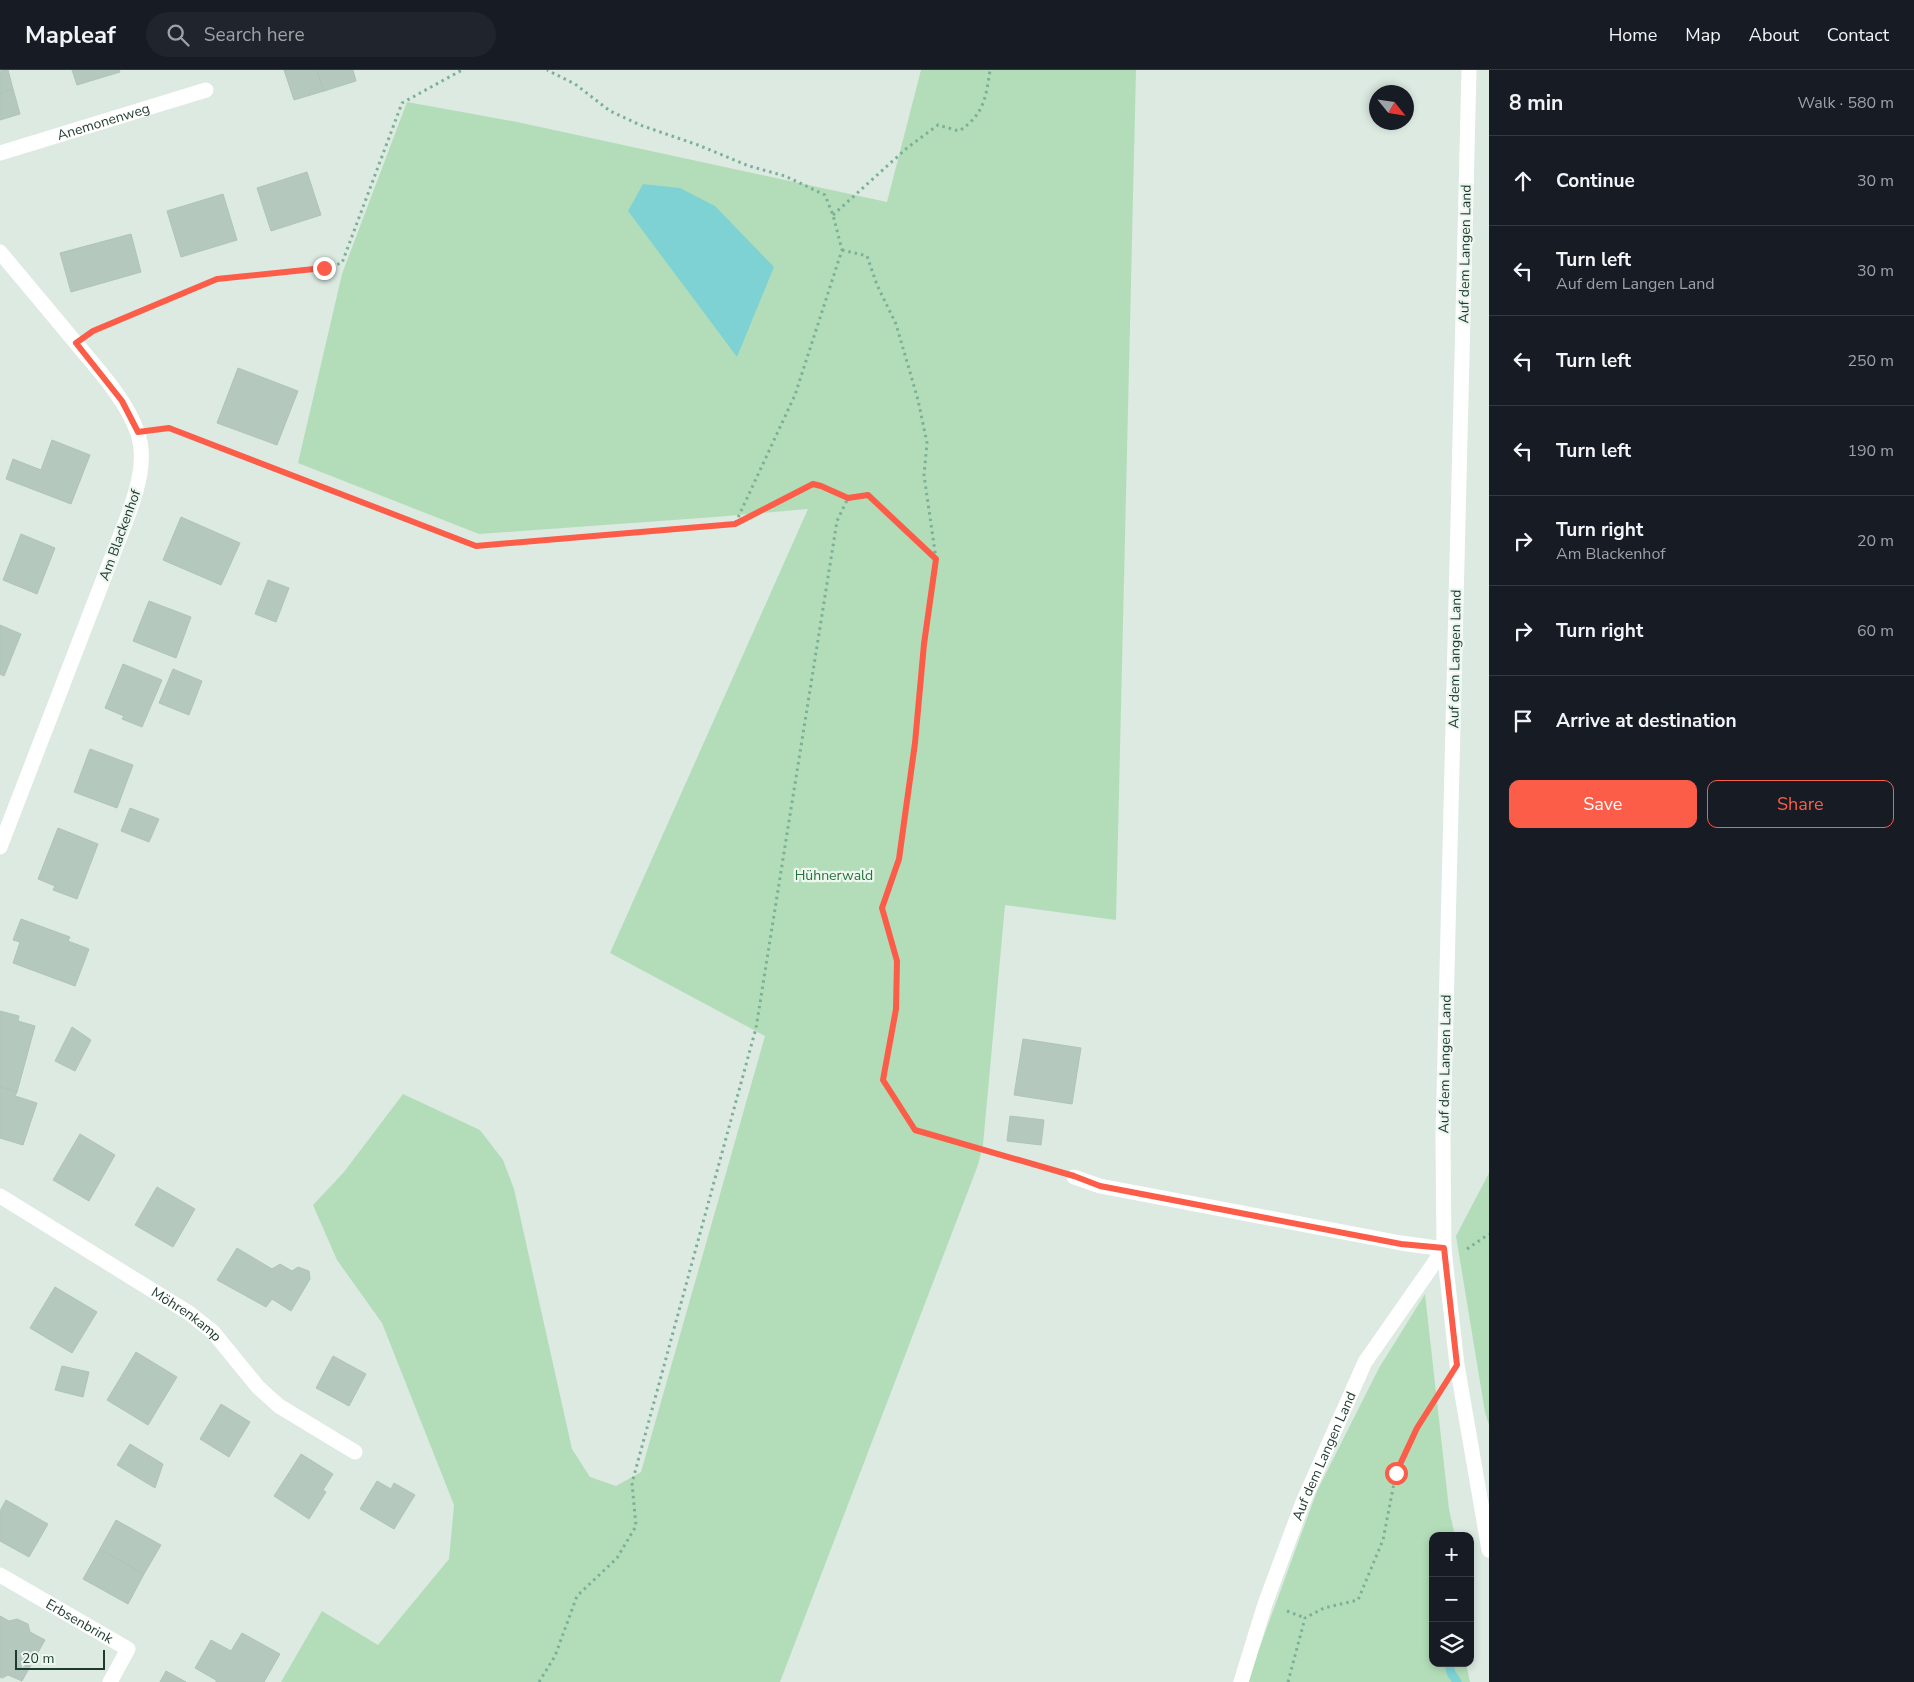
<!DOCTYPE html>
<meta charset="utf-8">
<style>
body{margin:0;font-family:"Nunito Sans",sans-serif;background:#20242c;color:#f1f3f6}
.controls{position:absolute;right:15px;bottom:15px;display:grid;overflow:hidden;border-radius:10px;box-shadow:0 2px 8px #0003}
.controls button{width:45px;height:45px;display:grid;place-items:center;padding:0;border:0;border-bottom:1px solid #363941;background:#171b24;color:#f1f3f6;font:25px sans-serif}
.compass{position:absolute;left:1369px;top:15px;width:45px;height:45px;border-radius:50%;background:#171b24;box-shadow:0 2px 8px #0003;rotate:120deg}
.scale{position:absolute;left:15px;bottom:12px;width:90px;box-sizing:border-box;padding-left:5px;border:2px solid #1e3a2e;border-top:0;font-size:14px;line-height:18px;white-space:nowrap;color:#1e3a2e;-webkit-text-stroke:4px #edf7f0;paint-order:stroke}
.stop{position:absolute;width:15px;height:15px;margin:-11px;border:4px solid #fb5d49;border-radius:50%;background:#fff}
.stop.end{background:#fb5d49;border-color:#fff;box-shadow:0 1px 5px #0008}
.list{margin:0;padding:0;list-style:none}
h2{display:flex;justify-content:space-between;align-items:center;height:65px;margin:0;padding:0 20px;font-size:21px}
h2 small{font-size:16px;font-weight:400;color:#9ea1a6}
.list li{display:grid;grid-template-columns:32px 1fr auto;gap:15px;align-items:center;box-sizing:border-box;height:90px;padding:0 20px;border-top:1px solid #363941}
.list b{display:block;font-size:19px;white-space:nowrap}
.list p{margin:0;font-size:16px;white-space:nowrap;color:#9ea1a6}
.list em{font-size:16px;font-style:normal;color:#9ea1a6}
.actions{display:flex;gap:10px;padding:15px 20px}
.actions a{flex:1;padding:11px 0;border:1px solid #fb5d49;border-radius:10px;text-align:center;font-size:18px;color:#fb5d49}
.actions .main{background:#fb5d49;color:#fff}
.icon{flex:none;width:28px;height:28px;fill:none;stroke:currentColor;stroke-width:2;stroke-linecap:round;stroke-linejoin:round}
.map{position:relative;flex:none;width:1489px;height:1612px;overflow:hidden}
header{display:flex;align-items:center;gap:30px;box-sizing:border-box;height:70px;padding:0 25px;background:#171b24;border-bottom:1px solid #363941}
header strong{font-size:24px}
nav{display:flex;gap:28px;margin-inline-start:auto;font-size:18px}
.search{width:350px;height:45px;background:#20242c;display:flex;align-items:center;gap:12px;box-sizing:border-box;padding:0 18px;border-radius:28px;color:#9ea1a6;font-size:19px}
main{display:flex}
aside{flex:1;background:#171b24}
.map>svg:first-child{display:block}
</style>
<header>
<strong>Mapleaf</strong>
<div class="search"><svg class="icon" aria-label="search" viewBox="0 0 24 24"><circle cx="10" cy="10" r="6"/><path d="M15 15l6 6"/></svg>Search here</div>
<nav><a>Home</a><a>Map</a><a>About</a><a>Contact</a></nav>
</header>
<main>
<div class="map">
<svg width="1489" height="1612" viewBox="0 0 1489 1612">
<rect width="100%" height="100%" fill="#dceae2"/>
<g fill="#b3ddb9">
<path d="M921 0H1136L1116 850 1005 835 983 1075 978 1095 780 1612H281L322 1541 378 1575 449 1489 454 1435 382 1253 337 1190 313 1135 344 1102 403 1024 480 1060 503 1090 514 1119 572 1379 590 1407 616 1416 641 1402 765 966 610 883 808 439 715 447 479 464 298 393 342 204 407 32 517 52 887 132Z"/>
<path d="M1489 1103V1355L1485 1342 1456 1166Z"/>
<path d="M1425 1224 1449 1439 1455 1466H1433V1593H1466L1470 1612H1247L1317 1421 1379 1298Z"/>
</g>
<path fill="#7fd2d4" d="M643 114 680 118 715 136 774 197 737 287 628 141Z"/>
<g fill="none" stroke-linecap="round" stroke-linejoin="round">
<path stroke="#7fd2d4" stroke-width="9" d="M1449 1593 1451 1603 1457 1612"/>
</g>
<g fill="#b5c8bd" stroke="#afc4b8">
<path d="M8 0 13 19 0 23V1Z"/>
<path d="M72 0H119L120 2 77 15Z"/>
<path d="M284 0H317L324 21 294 30Z"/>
<path d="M317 0H353L356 11 324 21Z"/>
<path d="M13 19 20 44 0 50V23Z"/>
<path d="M307 102 321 145 271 161 257 118Z"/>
<path d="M223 124 237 170 181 187 167 141Z"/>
<path d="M131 164 141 202 71 222 60 183Z"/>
<path d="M238 298 298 321 277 375 217 353Z"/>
<path d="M52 370 90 385 71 434 6 409 13 389 41 400Z"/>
<path d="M181 447 240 473 221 515 163 490Z"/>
<path d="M21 464 55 478 37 524 3 510Z"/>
<path d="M268 510 289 518 276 552 255 544Z"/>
<path d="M149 531 191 547 176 588 133 571Z"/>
<path d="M0 555 21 564 4 606 0 604Z"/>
<path d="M123 594 162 610 142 657 122 649 124 646 105 638Z"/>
<path d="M173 599 202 611 189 645 159 633Z"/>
<path d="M90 679 133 695 117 738 74 722Z"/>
<path d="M130 738 159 749 149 772 121 761Z"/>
<path d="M58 758 98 774 77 829 53 820 55 816 38 809Z"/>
<path d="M21 849 70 867 68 871 89 879 75 916 13 893 20 872 13 870Z"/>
<path d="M0 941 19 946 18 951 35 956 17 1022 0 1017Z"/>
<path d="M72 957 91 970 75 1001 55 991Z"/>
<path d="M1023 969 1081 978 1072 1034 1014 1025Z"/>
<path d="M0 1017 17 1022 15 1026 37 1033 23 1075 0 1068Z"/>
<path d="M1010 1046 1044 1050 1041 1075 1007 1071Z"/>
<path d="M80 1064 115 1085 89 1131 53 1110Z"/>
<path d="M157 1117 195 1139 173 1177 135 1155Z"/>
<path d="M237 1178 272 1199 280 1194 292 1201 298 1197 309 1201 310 1209 291 1241 272 1229 266 1237 217 1210Z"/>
<path d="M55 1217 97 1242 72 1283 30 1258Z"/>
<path d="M136 1282 177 1307 148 1355 107 1330Z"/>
<path d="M333 1286 366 1304 349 1336 316 1318Z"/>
<path d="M62 1296 89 1302 83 1327 55 1320Z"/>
<path d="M221 1334 250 1352 229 1387 200 1369Z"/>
<path d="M130 1374 163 1394 155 1418 117 1395Z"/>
<path d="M301 1384 333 1404 323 1420 326 1422 309 1449 274 1426Z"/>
<path d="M377 1411 391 1419 394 1413 415 1425 394 1459 360 1439Z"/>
<path d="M6 1430 48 1454 29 1487 0 1471V1441Z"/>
<path d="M116 1450 161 1475 144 1504 100 1479Z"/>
<path d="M100 1479 144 1504 128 1534 83 1509Z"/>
<path d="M0 1546 9 1551 17 1549 28 1554 30 1562 45 1570 22 1611 8 1605 2 1608 0 1607Z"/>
<path d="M242 1563 280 1584 264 1612H216V1610L195 1598 211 1570 231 1581Z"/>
<path d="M166 1601 186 1612H160Z"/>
</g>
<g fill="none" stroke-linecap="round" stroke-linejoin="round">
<g stroke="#7bb098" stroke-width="3" stroke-dasharray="2.5 4" stroke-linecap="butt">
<path d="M833 145 907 78 938 55 959 61C984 45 986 27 990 0"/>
<path d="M842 180 867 186 877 215 896 254 918 330 927 373 924 405 936 489 923 574 915 673 899 789 882 838 897 891 896 939 883 1010 915 1060 1053 1100"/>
<path d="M95 260 217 209 324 198 342 193 402 33 462 0"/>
<path d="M161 359 169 358 476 476 735 454 795 325 842 180 833 145 825 125 785 106 749 96 698 75 640 55 610 41 575 14 547 0"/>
<path d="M735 454 813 414 821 416 848 428"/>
<path d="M1467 1179 1489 1164"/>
<path d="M1287 1541 1305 1548"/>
<path d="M539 1612 555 1586 577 1526 617 1488 636 1456 632 1413 756 958 837 451 848 428 869 425 936 489"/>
<path d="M1288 1612 1305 1548 1324 1538 1358 1530 1383 1470 1396 1403 1417 1358 1438 1325"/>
</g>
<g stroke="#fff" stroke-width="15">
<path d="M1469 0 1443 1066 1444 1179 1457 1295 1489 1480"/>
<path id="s1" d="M0 83 206 20"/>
<path d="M0 182C25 212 51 243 76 273 98 300 125 328 137 361 147 388 138 417 129 443L0 777"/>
<path d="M1074 1107 1100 1116 1401 1173 1444 1179"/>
<path id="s2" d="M0 1126 189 1243 213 1262 258 1317 279 1336 355 1382"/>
<path id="s3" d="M0 1505 128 1579 110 1612"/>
<path id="s4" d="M1241 1612 1265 1534 1303 1432 1365 1292 1444 1179"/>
</g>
</g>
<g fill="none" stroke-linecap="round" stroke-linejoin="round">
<path stroke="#fb5d49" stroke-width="6" d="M324 198 217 209 93 261 76 273 122 331 138 362 169 358 476 476 735 454 813 414 821 416 848 428 868 425 936 489 924 574 915 673 899 789 882 838 897 891 896 939 883 1010 915 1060 1074 1106 1100 1116 1401 1174 1444 1178 1457 1295 1417 1358 1396 1403"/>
</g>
<g text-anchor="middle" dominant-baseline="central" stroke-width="4.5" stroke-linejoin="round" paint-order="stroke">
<g font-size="14" fill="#1e3a2e" stroke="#edf7f0">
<text stroke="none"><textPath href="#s1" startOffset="108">Anemonenweg</textPath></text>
<text transform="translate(1465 184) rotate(-89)">Auf dem Langen Land</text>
<text transform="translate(120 465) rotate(-70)">Am Blackenhof</text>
<text transform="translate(1455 589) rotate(-89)">Auf dem Langen Land</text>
<text transform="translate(1445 994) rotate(-89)">Auf dem Langen Land</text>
<text stroke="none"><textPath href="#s2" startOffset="221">Möhrenkamp</textPath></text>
<text stroke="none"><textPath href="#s4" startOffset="241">Auf dem Langen Land</textPath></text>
<text stroke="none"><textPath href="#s3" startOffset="92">Erbsenbrink</textPath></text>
</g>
<g font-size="14" fill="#267339" stroke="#edf7f0">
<text x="834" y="805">Hühnerwald</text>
</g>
</g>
</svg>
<div class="controls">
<button>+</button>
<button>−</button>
<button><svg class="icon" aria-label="layers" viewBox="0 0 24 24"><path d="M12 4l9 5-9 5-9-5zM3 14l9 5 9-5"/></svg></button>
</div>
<svg class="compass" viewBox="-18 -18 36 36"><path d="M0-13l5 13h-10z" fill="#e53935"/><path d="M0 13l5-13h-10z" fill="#9ea1a6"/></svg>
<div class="scale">20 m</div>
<div class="stop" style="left:1396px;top:1403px"></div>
<div class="stop end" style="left:324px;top:198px"></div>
</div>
<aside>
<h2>8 min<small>Walk · 580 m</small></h2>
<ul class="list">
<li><svg class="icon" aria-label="ahead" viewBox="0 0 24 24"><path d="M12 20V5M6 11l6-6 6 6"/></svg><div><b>Continue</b></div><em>30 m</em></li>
<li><svg class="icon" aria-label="left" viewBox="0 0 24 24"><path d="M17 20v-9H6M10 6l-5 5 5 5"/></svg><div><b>Turn left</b><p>Auf dem Langen Land</p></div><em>30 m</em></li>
<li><svg class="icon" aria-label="left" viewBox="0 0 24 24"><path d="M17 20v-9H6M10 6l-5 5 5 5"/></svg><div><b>Turn left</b></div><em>250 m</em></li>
<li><svg class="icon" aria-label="left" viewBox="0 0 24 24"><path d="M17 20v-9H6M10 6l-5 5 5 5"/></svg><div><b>Turn left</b></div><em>190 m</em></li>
<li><svg class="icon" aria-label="right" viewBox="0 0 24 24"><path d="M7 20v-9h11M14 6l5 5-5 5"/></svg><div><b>Turn right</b><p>Am Blackenhof</p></div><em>20 m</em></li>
<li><svg class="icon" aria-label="right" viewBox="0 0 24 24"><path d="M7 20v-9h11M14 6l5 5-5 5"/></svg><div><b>Turn right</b></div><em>60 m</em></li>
<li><svg class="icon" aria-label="arrive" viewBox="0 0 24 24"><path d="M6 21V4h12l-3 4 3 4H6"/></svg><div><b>Arrive at destination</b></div></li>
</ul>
<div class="actions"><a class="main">Save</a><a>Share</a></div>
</aside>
</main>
